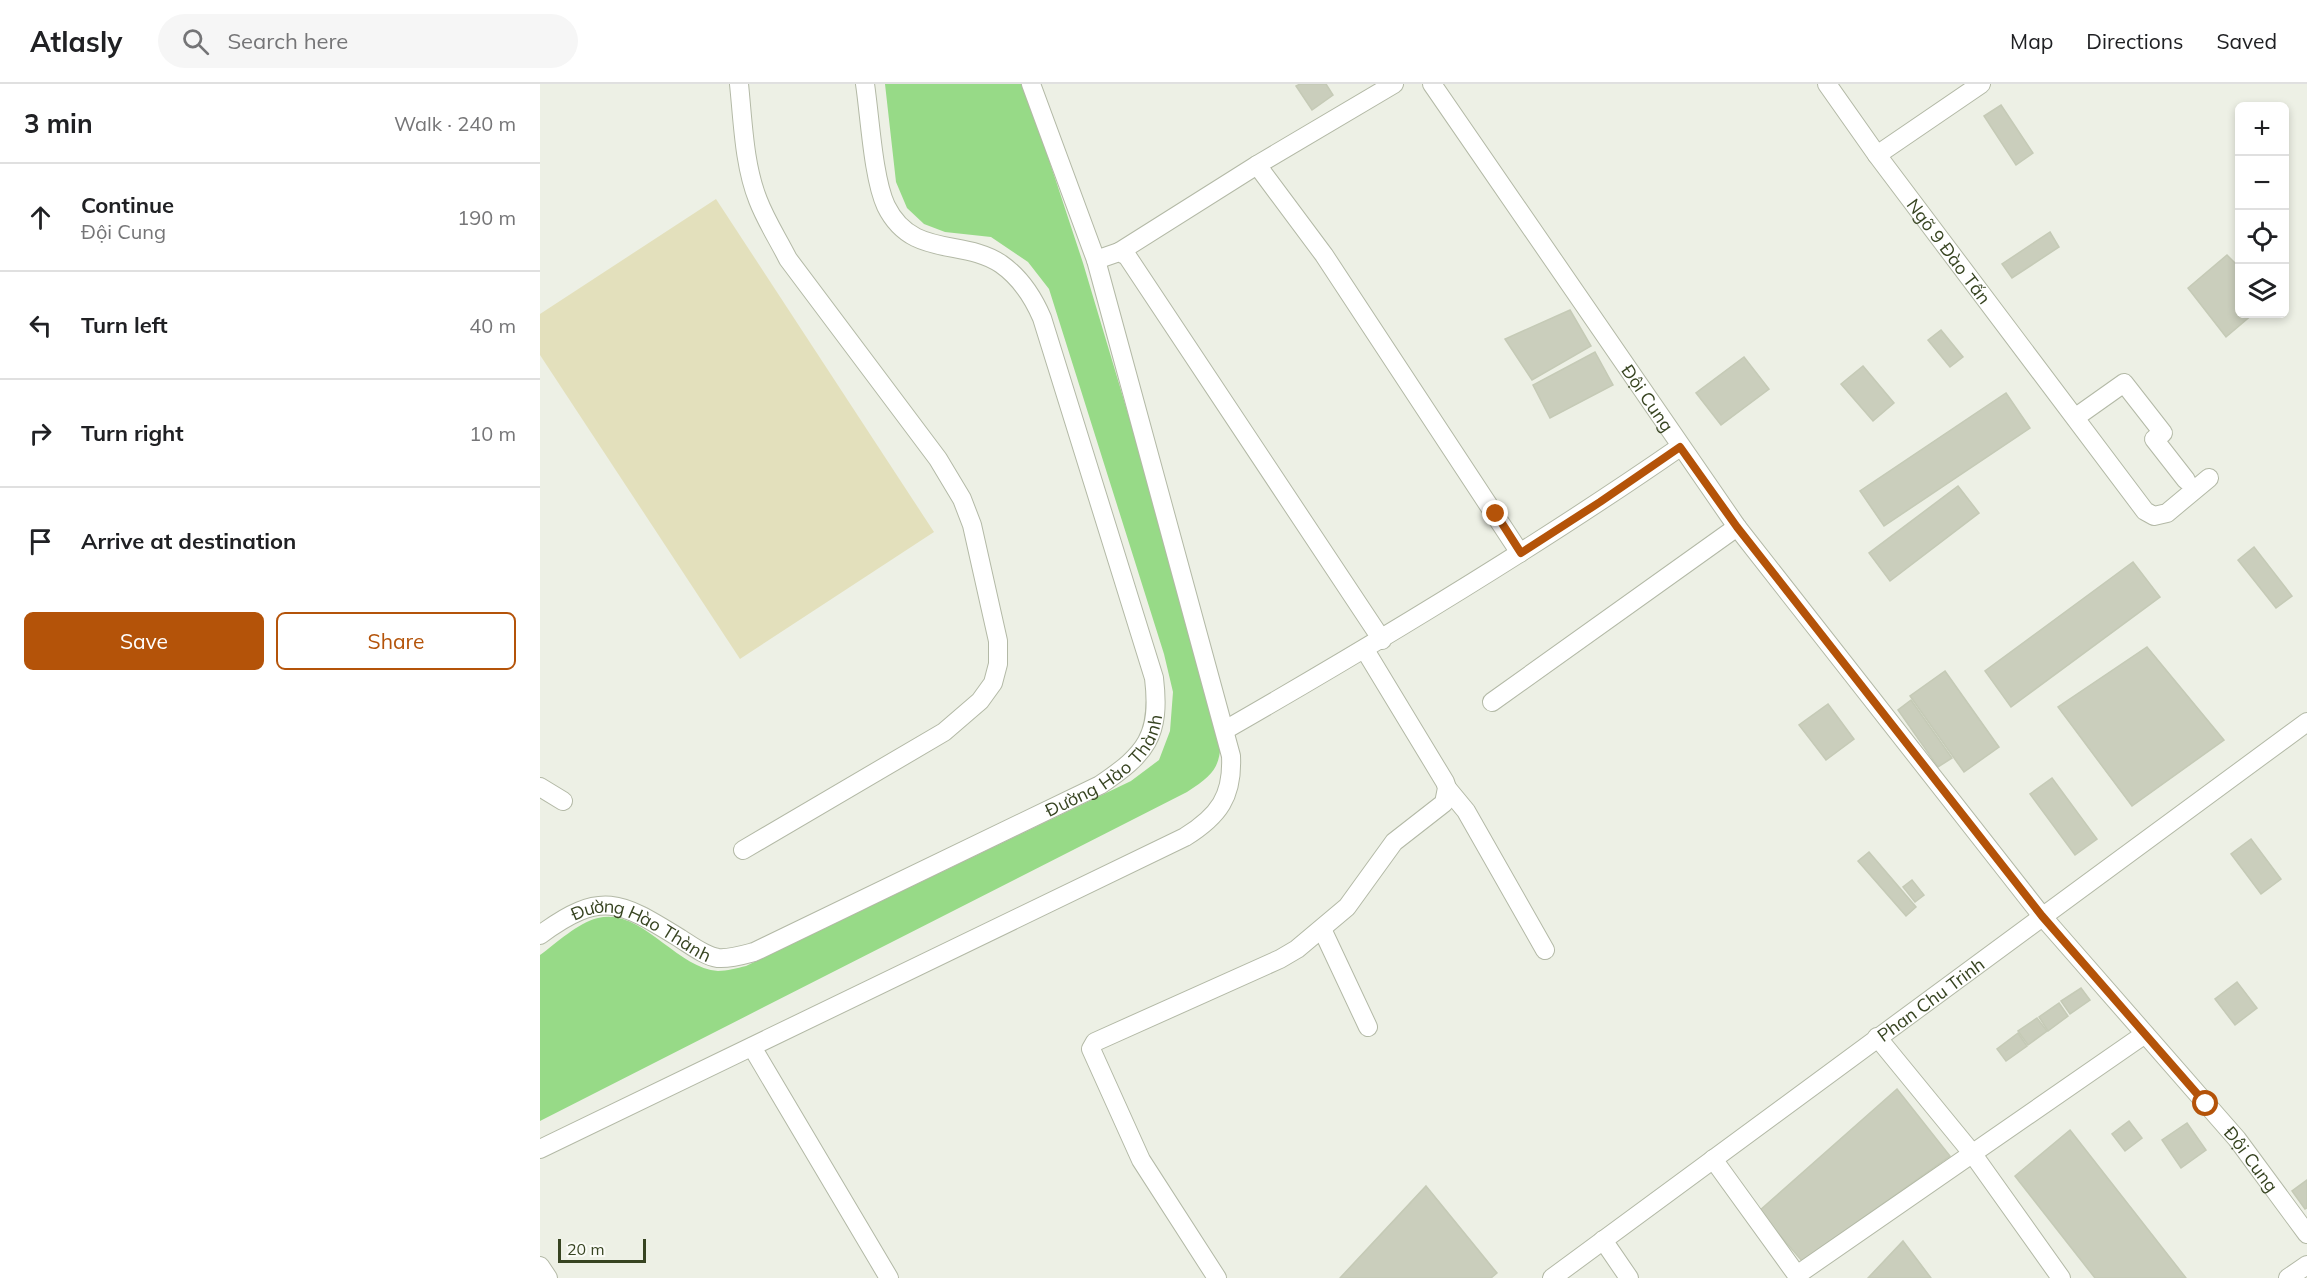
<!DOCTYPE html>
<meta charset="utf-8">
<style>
body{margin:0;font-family:Mulish,sans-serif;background:#f6f6f6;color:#202124}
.controls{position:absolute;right:18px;top:18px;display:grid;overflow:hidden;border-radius:9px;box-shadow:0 3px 9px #0003}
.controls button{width:54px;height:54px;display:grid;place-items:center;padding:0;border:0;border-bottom:2px solid #e0e0e0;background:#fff;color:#202124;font:30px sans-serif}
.scale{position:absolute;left:18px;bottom:15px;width:88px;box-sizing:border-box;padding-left:6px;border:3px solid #374421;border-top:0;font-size:16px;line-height:21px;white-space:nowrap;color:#374421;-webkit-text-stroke:4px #fafbf6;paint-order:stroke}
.stop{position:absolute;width:18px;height:18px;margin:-14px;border:4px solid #b45309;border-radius:50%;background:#fff}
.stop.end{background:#b45309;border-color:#fff;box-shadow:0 2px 6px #0008}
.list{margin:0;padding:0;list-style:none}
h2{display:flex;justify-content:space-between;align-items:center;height:78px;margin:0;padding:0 24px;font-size:26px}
h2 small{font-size:20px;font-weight:400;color:#757577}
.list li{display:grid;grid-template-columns:39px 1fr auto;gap:18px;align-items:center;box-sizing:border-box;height:108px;padding:0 24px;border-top:2px solid #e0e0e0}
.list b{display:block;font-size:22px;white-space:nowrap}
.list p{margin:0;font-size:20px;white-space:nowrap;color:#757577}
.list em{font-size:20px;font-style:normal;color:#757577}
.actions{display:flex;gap:12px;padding:18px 24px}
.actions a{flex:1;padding:14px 0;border:2px solid #b45309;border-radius:9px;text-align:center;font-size:21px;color:#b45309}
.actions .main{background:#b45309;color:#fff}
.icon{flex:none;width:33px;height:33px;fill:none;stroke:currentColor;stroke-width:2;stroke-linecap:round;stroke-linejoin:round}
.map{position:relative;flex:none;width:1767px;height:1194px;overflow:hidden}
header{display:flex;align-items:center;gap:36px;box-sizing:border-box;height:84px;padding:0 30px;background:#fff;border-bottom:2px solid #e0e0e0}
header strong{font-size:28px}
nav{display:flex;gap:33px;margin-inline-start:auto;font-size:21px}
.search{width:420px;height:54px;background:#f6f6f6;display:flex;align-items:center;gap:15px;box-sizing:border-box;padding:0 21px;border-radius:33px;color:#757577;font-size:22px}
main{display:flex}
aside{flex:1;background:#fff}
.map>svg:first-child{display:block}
</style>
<header>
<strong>Atlasly</strong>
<div class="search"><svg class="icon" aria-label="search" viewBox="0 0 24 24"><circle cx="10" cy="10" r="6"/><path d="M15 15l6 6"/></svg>Search here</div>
<nav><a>Map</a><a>Directions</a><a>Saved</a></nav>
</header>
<main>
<aside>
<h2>3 min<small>Walk · 240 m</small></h2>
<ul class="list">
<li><svg class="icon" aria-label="ahead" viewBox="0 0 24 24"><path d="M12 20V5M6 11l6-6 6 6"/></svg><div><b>Continue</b><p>Đội Cung</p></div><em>190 m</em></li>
<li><svg class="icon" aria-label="left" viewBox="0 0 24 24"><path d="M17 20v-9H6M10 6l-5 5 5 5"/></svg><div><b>Turn left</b></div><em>40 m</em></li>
<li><svg class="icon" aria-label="right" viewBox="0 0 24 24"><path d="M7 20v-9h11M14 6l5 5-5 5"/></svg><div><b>Turn right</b></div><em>10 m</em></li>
<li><svg class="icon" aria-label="arrive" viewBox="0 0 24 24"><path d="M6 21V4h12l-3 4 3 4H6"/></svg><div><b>Arrive at destination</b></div></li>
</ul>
<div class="actions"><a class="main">Save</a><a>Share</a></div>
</aside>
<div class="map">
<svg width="1767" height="1194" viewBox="0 0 1767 1194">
<rect width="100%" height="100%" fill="#edf0e5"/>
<path fill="#e3e0bc" d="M176 115 394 448 200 575 0 271V230Z"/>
<path fill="#97da87" d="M345 0H484L543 179 681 641C681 679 680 687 647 708L0 1037V871C17 859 37 839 58 834 101 823 136 884 178 887 187 887 197 884 206 882L591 697 619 676 630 647 633 608 624 570 509 205 488 178 451 153 405 148 384 140 367 124 356 98Z"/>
<g fill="#cacebc" stroke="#c5cab6" stroke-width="1.5">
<path d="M760 0H786L793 11 772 26 756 2Z"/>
<path d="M1461 21 1493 69 1476 81 1444 32Z"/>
<path d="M1510 148 1519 163 1472 194 1462 180Z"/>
<path d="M1687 171 1700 184V230H1713L1686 253 1648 204Z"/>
<path d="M1030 226 1051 262 992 296 965 255Z"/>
<path d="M1401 246 1423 273 1410 283 1388 256Z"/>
<path d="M1055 268 1073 301 1010 334 993 301Z"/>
<path d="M1204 273 1229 305 1181 341 1156 309Z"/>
<path d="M1323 282 1354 319 1333 337 1301 300Z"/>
<path d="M1466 309 1490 344 1344 442 1320 407Z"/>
<path d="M1418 402 1439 429 1350 497 1329 469Z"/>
<path d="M1714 463 1752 512 1736 524 1698 476Z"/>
<path d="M1593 478 1620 513 1471 623 1445 587Z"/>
<path d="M1607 563 1684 656 1592 722 1518 623Z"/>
<path d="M1405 587 1459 663 1424 688 1370 612Z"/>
<path d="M1371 616 1412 674 1398 683 1358 626Z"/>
<path d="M1288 620 1314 655 1286 676 1259 641Z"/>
<path d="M1512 694 1557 755 1535 771 1490 710Z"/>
<path d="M1711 755 1741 795 1721 810 1691 770Z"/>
<path d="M1329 768 1376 823 1366 832 1318 777Z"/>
<path d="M1372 796 1384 811 1375 818 1363 803Z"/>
<path d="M1697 898 1717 924 1695 941 1675 915Z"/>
<path d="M1541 904 1550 916 1530 930 1521 917Z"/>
<path d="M1519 919 1528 932 1508 947 1499 933Z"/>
<path d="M1497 934 1507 947 1488 961 1478 947Z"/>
<path d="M1478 949 1487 962 1466 977 1457 965Z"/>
<path d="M1357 1005 1410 1072 1262 1177 1219 1127Z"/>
<path d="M1589 1037 1602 1054 1585 1067 1572 1050Z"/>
<path d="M1647 1039 1666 1066 1641 1084 1622 1056Z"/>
<path d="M1530 1046 1646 1194H1555L1475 1092Z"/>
<path d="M1767 1096V1124L1765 1125 1752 1107Z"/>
<path d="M886 1102 957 1189 951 1194H800Z"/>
<path d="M1363 1157 1391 1194H1328Z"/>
</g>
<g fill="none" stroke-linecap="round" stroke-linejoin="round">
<g stroke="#b3b9a6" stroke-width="20">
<g id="minor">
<path d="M199 0C203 38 204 81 218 116 226 137 238 155 248 175L398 375 422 415 432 441 458 557V580L453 599 440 617 404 648 203 766"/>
<path id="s1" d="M892 0 1197 443 1502 832 1697 1055 1767 1150"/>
<path id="s2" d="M1287 0 1337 71 1605 427 1614 432 1627 429 1669 394"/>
<path d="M1337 71 1441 0"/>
<path d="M717 81 784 171 980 469"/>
<path d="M579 168 717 81 854 0"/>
<path d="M556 176 579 168 587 172 842 556"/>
<path d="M1536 333 1584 299 1623 349 1614 355 1646 396"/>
<path d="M952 618 1197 443"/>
<path d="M685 646C840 557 993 465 1140 363"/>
<path d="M0 703 23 717"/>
<path d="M907 704 926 727 1005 866"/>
<path d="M782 845 828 943"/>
<path id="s3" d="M0 851C62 805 81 818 141 855 152 862 165 872 178 874 190 875 203 871 214 868L560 701C606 670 621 652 614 594L502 234C493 213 481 194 461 180 423 154 372 175 346 122 333 94 330 33 325 0"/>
<path d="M1337 953 1432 1069 1521 1194"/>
<path d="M212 963 349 1194"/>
<path d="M0 1065 645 753C679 732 693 712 691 672L556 176 491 0"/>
<path d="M1173 1075 1259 1194"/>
<path d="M1063 1156 1089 1194"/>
<path d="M0 1182 8 1194"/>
<path d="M1257 1191 1605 950"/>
<path d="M677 1194 601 1076 551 965 555 958 740 875 757 865 807 823 854 758 904 719 907 704 905 698 825 566"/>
<path id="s4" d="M1012 1194 1767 638"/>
<path d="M1748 1194 1767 1181"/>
</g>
</g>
<use href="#minor" stroke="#fff" stroke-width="18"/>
</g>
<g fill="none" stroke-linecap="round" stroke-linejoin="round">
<path stroke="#b45309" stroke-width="8" d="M956 430 981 469 1060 418 1140 363 1197 443 1502 832 1666 1020"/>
</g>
<g text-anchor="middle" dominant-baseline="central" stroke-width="4.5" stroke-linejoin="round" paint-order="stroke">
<g font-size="18" fill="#374421" stroke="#fafbf6">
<text stroke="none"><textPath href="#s2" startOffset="207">Ngõ 9 Đào Tấn</textPath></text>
<text stroke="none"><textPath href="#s1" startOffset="381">Đội Cung</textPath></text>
<text stroke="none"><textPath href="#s3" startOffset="636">Đường Hào Thành</textPath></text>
<text stroke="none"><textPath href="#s3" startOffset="114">Đường Hào Thành</textPath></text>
<text stroke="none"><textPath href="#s4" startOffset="470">Phan Chu Trinh</textPath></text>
<text stroke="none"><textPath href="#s1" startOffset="1353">Đội Cung</textPath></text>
</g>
</g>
</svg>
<div class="controls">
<button>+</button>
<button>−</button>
<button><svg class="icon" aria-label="locate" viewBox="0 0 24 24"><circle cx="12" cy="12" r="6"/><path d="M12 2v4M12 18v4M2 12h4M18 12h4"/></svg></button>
<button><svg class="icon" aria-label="layers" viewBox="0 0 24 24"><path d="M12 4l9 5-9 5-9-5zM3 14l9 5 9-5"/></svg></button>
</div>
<div class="scale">20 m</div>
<div class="stop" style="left:1666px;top:1020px"></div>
<div class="stop end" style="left:956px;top:430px"></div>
</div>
</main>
